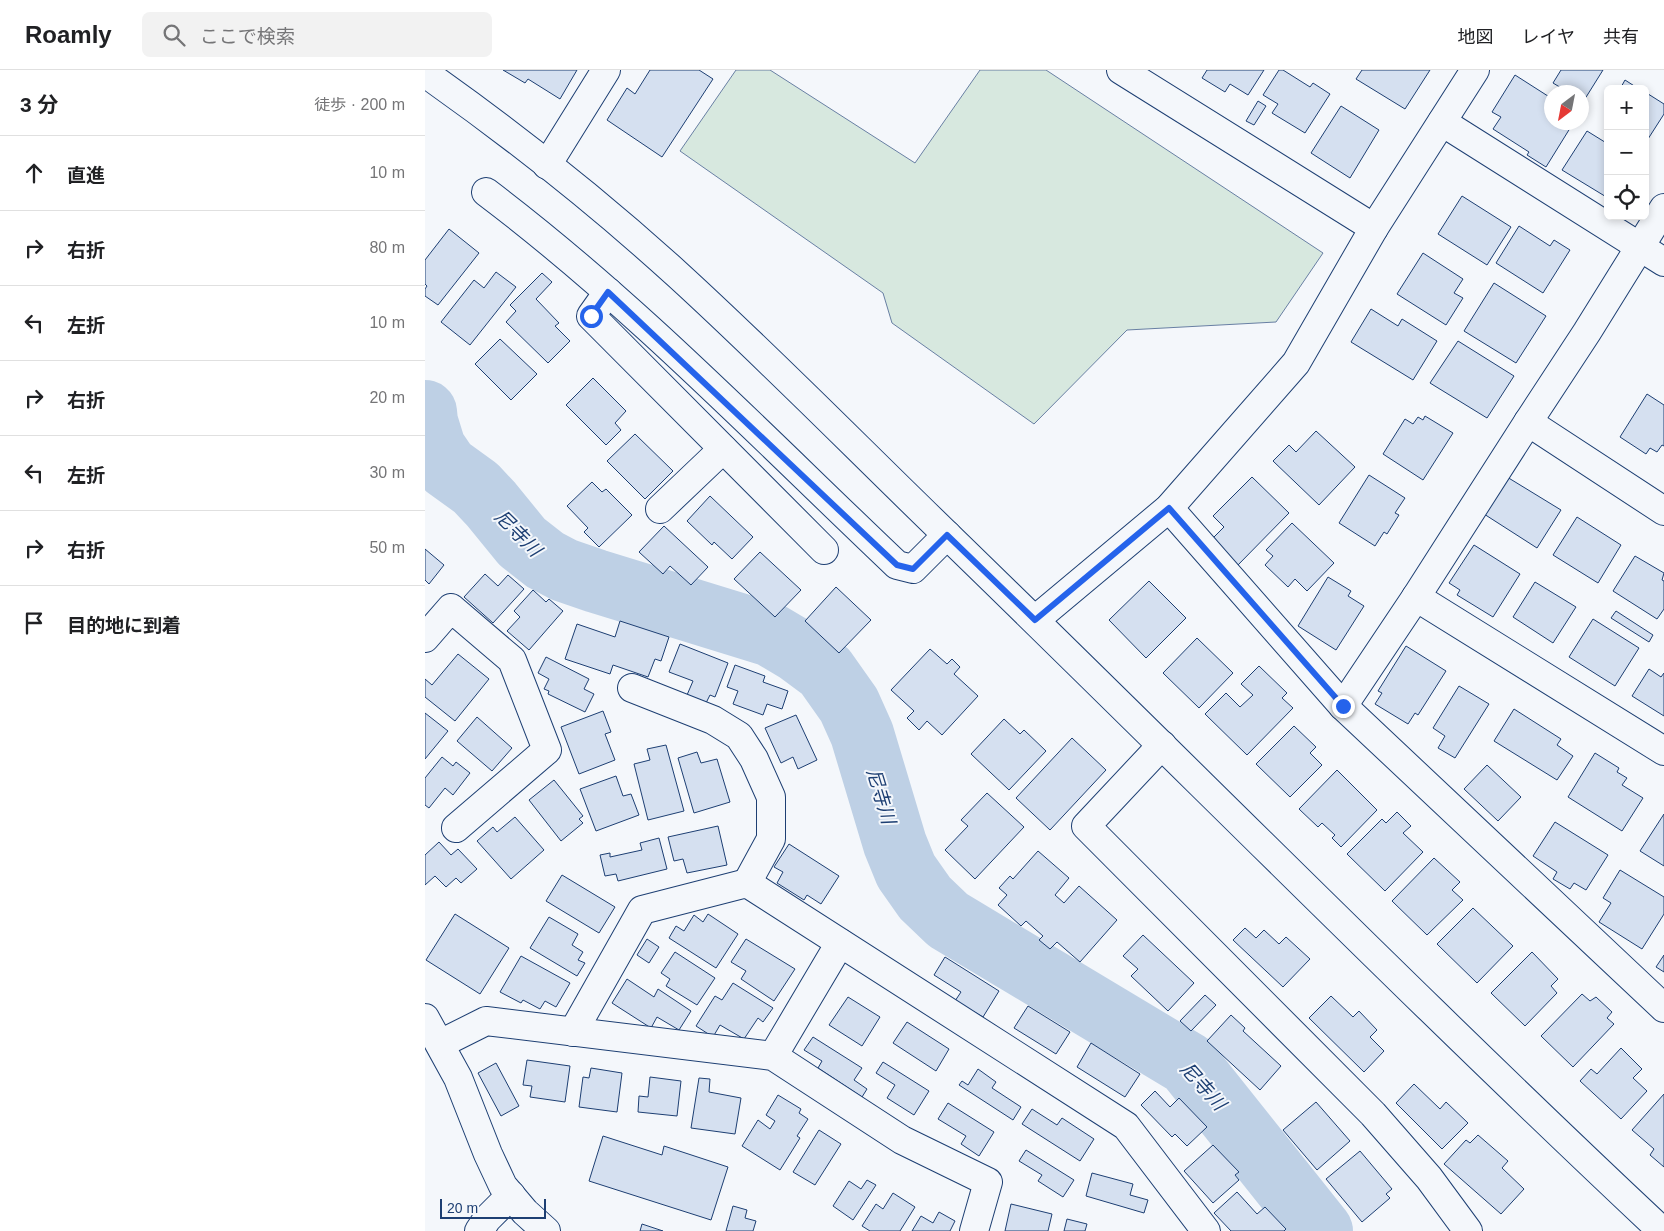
<!DOCTYPE html>
<html lang="ja">
<meta charset="utf-8">
<style>
body{margin:0;font-family:Arial,"Noto Sans JP",sans-serif;background:#f2f2f2;color:#202124}
.controls{position:absolute;right:15px;top:15px;display:grid;overflow:hidden;border-radius:8px;box-shadow:0 2px 8px #0003}
.controls button{width:45px;height:45px;display:grid;place-items:center;padding:0;border:0;border-bottom:1px solid #e0e0e0;background:#fff;color:#202124;font:25px sans-serif}
.compass{position:absolute;left:1119px;top:15px;width:45px;height:45px;border-radius:50%;background:#fff;box-shadow:0 2px 8px #0003;rotate:212deg}
.scale{position:absolute;left:15px;bottom:12px;width:106px;box-sizing:border-box;padding-left:5px;border:2px solid #1d3f73;border-top:0;font-size:14px;line-height:18px;white-space:nowrap;color:#1d3f73;-webkit-text-stroke:4px #f4f7fb;paint-order:stroke}
.stop{position:absolute;width:15px;height:15px;margin:-11px;border:4px solid #2563eb;border-radius:50%;background:#fff}
.stop.end{background:#2563eb;border-color:#fff;box-shadow:0 1px 5px #0008}
.list{margin:0;padding:0;list-style:none}
h2{display:flex;justify-content:space-between;align-items:center;height:65px;margin:0;padding:0 20px;font-size:21px}
h2 small{font-size:16px;font-weight:400;color:#757577}
.list li{display:grid;grid-template-columns:32px 1fr auto;gap:15px;align-items:center;box-sizing:border-box;height:75px;padding:0 20px;border-top:1px solid #e0e0e0}
.list b{display:block;font-size:19px;white-space:nowrap}
.list em{font-size:16px;font-style:normal;color:#757577}
.icon{flex:none;width:28px;height:28px;fill:none;stroke:currentColor;stroke-width:2;stroke-linecap:round;stroke-linejoin:round}
.map{position:relative;flex:none;width:1239px;height:1161px;overflow:hidden}
header{display:flex;align-items:center;gap:30px;box-sizing:border-box;height:70px;padding:0 25px;background:#fff;border-bottom:1px solid #e0e0e0}
header strong{font-size:24px}
nav{display:flex;gap:28px;margin-inline-start:auto;font-size:18px}
.search{width:350px;height:45px;background:#f2f2f2;display:flex;align-items:center;gap:12px;box-sizing:border-box;padding:0 18px;border-radius:8px;color:#757577;font-size:19px}
main{display:flex}
aside{flex:1;background:#fff}
.map>svg:first-child{display:block}
</style>
<header>
<strong>Roamly</strong>
<div class="search"><svg class="icon" aria-label="search" viewBox="0 0 24 24"><circle cx="10" cy="10" r="6"/><path d="M15 15l6 6"/></svg>ここで検索</div>
<nav><a>地図</a><a>レイヤ</a><a>共有</a></nav>
</header>
<main>
<aside>
<h2>3 分<small>徒歩 · 200 m</small></h2>
<ul class="list">
<li><svg class="icon" aria-label="ahead" viewBox="0 0 24 24"><path d="M12 20V5M6 11l6-6 6 6"/></svg><div><b>直進</b></div><em>10 m</em></li>
<li><svg class="icon" aria-label="right" viewBox="0 0 24 24"><path d="M7 20v-9h11M14 6l5 5-5 5"/></svg><div><b>右折</b></div><em>80 m</em></li>
<li><svg class="icon" aria-label="left" viewBox="0 0 24 24"><path d="M17 20v-9H6M10 6l-5 5 5 5"/></svg><div><b>左折</b></div><em>10 m</em></li>
<li><svg class="icon" aria-label="right" viewBox="0 0 24 24"><path d="M7 20v-9h11M14 6l5 5-5 5"/></svg><div><b>右折</b></div><em>20 m</em></li>
<li><svg class="icon" aria-label="left" viewBox="0 0 24 24"><path d="M17 20v-9H6M10 6l-5 5 5 5"/></svg><div><b>左折</b></div><em>30 m</em></li>
<li><svg class="icon" aria-label="right" viewBox="0 0 24 24"><path d="M7 20v-9h11M14 6l5 5-5 5"/></svg><div><b>右折</b></div><em>50 m</em></li>
<li><svg class="icon" aria-label="arrive" viewBox="0 0 24 24"><path d="M6 21V4h12l-3 4 3 4H6"/></svg><div><b>目的地に到着</b></div></li>
</ul>
</aside>
<div class="map">
<svg width="1239" height="1161" viewBox="0 0 1239 1161">
<rect width="100%" height="100%" fill="#f4f7fb"/>
<path fill="#d7e8df" stroke="#687fa3" d="M311 0H345L490 93 555 0H621L898 183 851 252 702 260 609 354 467 253 458 223 255 81Z"/>
<g fill="none" stroke-linecap="round" stroke-linejoin="round">
<path stroke="#bed0e5" stroke-width="64" d="M0 342 1 352 9 378 22 397 51 418 66 434 97 472 120 490 139 500 171 511 346 565 373 581 400 601 424 635 437 664 470 774 481 801 500 828 523 850 763 994 896 1161"/>
</g>
<g fill="#d5e0f0" stroke="#1d3f73">
<path d="M78 0H152L135 29 103 9 100 13Z"/>
<path d="M225 0H274L288 9 237 87 182 50 202 18 210 24Z"/>
<path d="M782 0H839L823 25 805 14 800 22 777 8Z"/>
<path d="M854 0H858L885 17 888 13 905 24 880 63 847 43 853 34 838 25Z"/>
<path d="M937 0H1005L980 39 931 9Z"/>
<path d="M1136 0H1178L1158 32 1156 22H1143L1128 13Z"/>
<path d="M1090 5 1126 28V52H1143L1147 55 1121 97 1102 85 1104 82 1068 59 1076 47 1067 42Z"/>
<path d="M1200 10 1214 19H1195Z"/>
<path d="M1220 22 1239 34V44L1223 69 1220 67Z"/>
<path d="M833 31 841 36 829 55 821 51Z"/>
<path d="M916 36 954 60 925 108 886 83Z"/>
<path d="M1162 61 1183 74V128L1137 100Z"/>
<path d="M1037 126 1086 157 1062 195 1013 164Z"/>
<path d="M1094 156 1125 176 1129 170 1145 180 1118 223 1071 193Z"/>
<path d="M24 159 54 183 13 235 0 226V219L2 216 0 214V190Z"/>
<path d="M998 183 1038 209 1029 223 1038 228 1021 255 972 224Z"/>
<path d="M71 202 91 217 45 275 16 252 49 210 59 218Z"/>
<path d="M117 203 127 212 111 229 134 253 130 256 145 271 123 293 81 252 91 241 85 235Z"/>
<path d="M1069 213 1121 246 1091 293 1039 261Z"/>
<path d="M946 239 973 256 977 249 1012 271 988 310 926 272Z"/>
<path d="M75 269 112 304 86 330 50 294Z"/>
<path d="M1033 271 1089 306 1062 348 1005 313Z"/>
<path d="M168 308 201 341 190 353 196 360 181 375 141 335Z"/>
<path d="M1222 324 1239 335V376L1237 375 1232 382 1225 378 1221 384 1195 367Z"/>
<path d="M1000 346 1028 363 998 410 958 384 980 349 988 354 993 347 998 350Z"/>
<path d="M891 361 930 397 894 435 848 391 864 375 871 382Z"/>
<path d="M210 364 248 401 220 429 182 391Z"/>
<path d="M944 405 980 428 970 443 974 445 962 464 959 462 950 476 914 453Z"/>
<path d="M827 407 864 443 811 497 785 471 799 457 788 446Z"/>
<path d="M1082 407 1136 440 1112 478 1059 444Z"/>
<path d="M167 412 177 422 181 419 207 445 174 477 159 462 163 458 142 436Z"/>
<path d="M285 426 328 467 307 489 289 472 287 475 262 451Z"/>
<path d="M1152 447 1196 475 1173 513 1128 485Z"/>
<path d="M867 453 909 493 882 521 870 509 863 517 840 495 848 486 841 480Z"/>
<path d="M239 456 283 497 266 515 245 496 238 504 214 482Z"/>
<path d="M1049 475 1095 504 1068 547 1032 525 1035 520 1024 513Z"/>
<path d="M0 479 19 495 4 514 0 510Z"/>
<path d="M335 482 376 520 350 547 309 509Z"/>
<path d="M1210 486 1239 503 1237 510 1239 511V539L1232 549 1188 521Z"/>
<path d="M60 504 73 516 83 505 99 519 68 553 39 527Z"/>
<path d="M903 507 926 521 923 526 939 536 911 580 873 556Z"/>
<path d="M724 511 761 548 721 588 684 550Z"/>
<path d="M1110 512 1151 537 1128 573 1088 547Z"/>
<path d="M411 517 446 550 414 583 380 551Z"/>
<path d="M108 520 121 532 124 529 138 541 104 580 82 561 95 547 89 541Z"/>
<path d="M1191 541 1228 565 1224 572 1186 548Z"/>
<path d="M1168 549 1214 578 1190 616 1144 587Z"/>
<path d="M195 551 244 567 236 591 230 589 223 607 188 595 185 604 140 589 152 554 190 567Z"/>
<path d="M772 568 808 603 774 638 738 603Z"/>
<path d="M255 574 303 593 290 627 285 625 281 633 262 625 268 611 244 602Z"/>
<path d="M981 576 1021 601 993 645 990 643 983 654 950 634 957 623 953 621Z"/>
<path d="M505 579 522 594 527 589 535 597 529 604 553 626 517 665 502 651 494 660 482 648 489 641 466 620Z"/>
<path d="M33 584 64 609 30 651 0 627V609L7 615Z"/>
<path d="M121 587 164 609 159 619 169 624 160 642 123 624 124 621 119 619 124 609 113 603Z"/>
<path d="M310 595 340 606 338 612 363 621 357 639 342 634 338 645 308 634 313 621 302 617Z"/>
<path d="M834 596 862 623 857 628 868 638 822 685 780 644 801 623 815 637 828 625 816 614Z"/>
<path d="M1224 599 1236 607 1239 603V646L1207 626Z"/>
<path d="M1034 616 1064 634 1030 688 1013 678 1020 666 1008 658Z"/>
<path d="M1089 639 1136 669 1132 675 1148 686 1132 710 1069 671Z"/>
<path d="M178 641 186 662 180 664 190 690 154 704 136 657Z"/>
<path d="M0 643 23 661 0 689Z"/>
<path d="M371 645 392 690 373 699 368 687 356 693 340 658Z"/>
<path d="M52 647 87 678 67 701 32 671Z"/>
<path d="M579 649 595 664 599 660 621 681 584 720 546 684Z"/>
<path d="M869 656 891 677 885 683 897 695 865 727 831 694Z"/>
<path d="M647 668 681 700 625 760 591 728Z"/>
<path d="M241 675 259 741 223 750 209 694 225 690 222 679Z"/>
<path d="M272 682 276 693 292 689 305 732 269 743 253 688Z"/>
<path d="M1170 683 1194 698 1192 702 1202 708 1197 715 1218 728 1197 761 1143 727Z"/>
<path d="M17 687 28 696 31 692 45 703 28 725 20 718 4 738 0 735V708Z"/>
<path d="M1062 695 1096 727 1073 751 1039 719Z"/>
<path d="M912 700 952 740 916 777 907 768 910 765 897 753 893 757 874 739Z"/>
<path d="M191 706 198 726 206 724 214 745 171 761 155 719Z"/>
<path d="M129 710 158 746 154 749 158 753 136 771 104 730Z"/>
<path d="M562 723 599 757 550 809 520 780 543 756 536 750Z"/>
<path d="M972 742 986 756 978 763 998 782 960 821 922 784 957 749 961 753Z"/>
<path d="M1239 744V796L1215 781Z"/>
<path d="M90 747 119 780 86 809 52 771 68 757 72 762Z"/>
<path d="M1130 752 1183 785 1161 820 1149 813 1145 819 1128 809 1132 802 1108 786Z"/>
<path d="M293 756 302 795 262 803 258 789 249 791 243 767Z"/>
<path d="M234 768 242 799 193 811 191 804 180 806 175 785 185 783V787L217 780 215 773Z"/>
<path d="M14 772 26 785 33 779 52 799 36 813 31 808 21 817 10 806 0 815V785Z"/>
<path d="M364 774 414 806 396 834 382 825 379 830 352 813 358 802 349 797Z"/>
<path d="M613 781 644 808 630 825 639 833 654 816 692 850 655 892 632 872 625 879 614 870 618 866 601 851 596 856 573 835 582 825 574 818 585 806 588 809Z"/>
<path d="M1009 788 1035 812 1027 820 1038 830 1002 865 967 831Z"/>
<path d="M1195 800 1239 827V844L1217 879 1174 852 1186 833 1178 828Z"/>
<path d="M137 805 190 837 174 863 121 831Z"/>
<path d="M1048 838 1088 876 1052 913 1012 874Z"/>
<path d="M30 844 84 878 55 924 1 890Z"/>
<path d="M283 844 313 864 291 898 244 868 251 856 259 861 269 845 278 852Z"/>
<path d="M124 847 153 864 147 875 158 882 153 890 160 893 152 906 105 878Z"/>
<path d="M820 858 831 868 839 860 854 874 861 867 885 889 858 917 808 870Z"/>
<path d="M718 865 769 913 743 941 706 906 713 899 698 886Z"/>
<path d="M222 869 234 877 224 893 212 885Z"/>
<path d="M321 869 370 899 349 931 316 909 321 901 306 892Z"/>
<path d="M250 882 290 908 272 935 241 916 245 909 236 903Z"/>
<path d="M1107 882 1133 909 1126 916 1132 923 1100 956 1066 923Z"/>
<path d="M1239 885V902L1231 897Z"/>
<path d="M96 886 145 913 131 937 120 931 115 939 98 930 96 933 75 922Z"/>
<path d="M520 887 574 921 558 947 530 931 536 922 509 905Z"/>
<path d="M202 909 229 927 233 919 266 941 254 960 232 947 226 958 187 933Z"/>
<path d="M308 913 348 938 338 952 333 948 319 969 295 955 288 967 271 956 290 926 297 930Z"/>
<path d="M1157 924 1165 931 1171 927 1187 942 1182 948 1189 954 1148 997 1116 966Z"/>
<path d="M780 925 791 935 766 961 755 951Z"/>
<path d="M906 926 928 947 934 941 952 960 945 967 959 981 939 1002 884 948Z"/>
<path d="M423 927 455 947 437 976 404 955Z"/>
<path d="M603 936 645 962 631 984 589 958Z"/>
<path d="M806 945 820 958 818 961 856 996 835 1020 782 971Z"/>
<path d="M482 952 524 979 511 1001 468 973Z"/>
<path d="M388 967 437 998 429 1010 442 1019 437 1027 393 998 397 991 379 980Z"/>
<path d="M666 973 715 1004 700 1027 652 997Z"/>
<path d="M1196 978 1217 999 1208 1008 1222 1021 1196 1049 1155 1011 1166 999 1172 1004Z"/>
<path d="M102 990 145 996 140 1032 105 1027 107 1016 98 1015Z"/>
<path d="M458 992 504 1021 489 1045 462 1028 470 1015 451 1003Z"/>
<path d="M71 993 94 1036 76 1046 53 1003Z"/>
<path d="M166 998 197 1003 192 1042 154 1037 158 1007 164 1008Z"/>
<path d="M553 999 571 1012 567 1018 596 1037 588 1050 534 1015 537 1011 543 1015Z"/>
<path d="M225 1007 256 1011 252 1046 213 1042 214 1026 223 1027Z"/>
<path d="M274 1008 285 1009 284 1022 316 1028 310 1064 266 1058Z"/>
<path d="M989 1014 1015 1039 1021 1032 1043 1053 1017 1079 971 1033Z"/>
<path d="M730 1021 745 1037 754 1028 782 1057 762 1076 750 1064 747 1067 716 1035Z"/>
<path d="M1239 1024V1097L1225 1085 1229 1079 1207 1060Z"/>
<path d="M353 1025 376 1039 374 1043 383 1049 372 1066 375 1068 355 1100 317 1076 333 1050 345 1059 350 1051 341 1045Z"/>
<path d="M891 1032 925 1071 892 1100 858 1060Z"/>
<path d="M523 1033 569 1062 554 1086 536 1074 541 1066 513 1049Z"/>
<path d="M607 1039 632 1055 637 1048 669 1069 655 1091 597 1054Z"/>
<path d="M394 1060 416 1074 390 1115 368 1102Z"/>
<path d="M1053 1065 1083 1091 1077 1098 1099 1119 1076 1144 1019 1094 1041 1070 1045 1073Z"/>
<path d="M178 1066 237 1085 239 1076 303 1097 286 1150 164 1111Z"/>
<path d="M788 1075 814 1102 810 1105 814 1110 788 1133 759 1101Z"/>
<path d="M601 1080 649 1110 638 1127 613 1111 617 1105 594 1091Z"/>
<path d="M935 1081 967 1119 961 1124 965 1128 937 1152 901 1109Z"/>
<path d="M667 1103 708 1114 705 1125 723 1130 719 1143 661 1126Z"/>
<path d="M442 1110 451 1115 428 1150 408 1136 424 1111 436 1119Z"/>
<path d="M812 1122 832 1144 840 1137 861 1159 859 1161H806L789 1143Z"/>
<path d="M468 1123 490 1137 475 1161H445L437 1156 451 1134 458 1139Z"/>
<path d="M586 1134 627 1144 623 1161H580Z"/>
<path d="M308 1136 322 1140 320 1148 331 1151 328 1161H301Z"/>
<path d="M514 1142 530 1151 525 1161H487L496 1146 508 1153Z"/>
<path d="M642 1149 662 1154 660 1161H639Z"/>
<path d="M217 1154 238 1161H215Z"/>
</g>
<g fill="none" stroke-linecap="round" stroke-linejoin="round">
<g stroke="#1d3f73" stroke-width="30">
<g id="minor">
<path d="M696 0 949 158"/>
<path d="M1017 52 1239 192"/>
<path d="M122 95 181 0"/>
<path d="M61 122C208 233 338 368 472 495L488 499 522 465"/>
<path d="M183 222 166 246 399 480"/>
<path d="M1103 352 1239 441"/>
<path d="M744 438 918 636 1239 938"/>
<path d="M235 439 298 379"/>
<path d="M991 527 1239 681"/>
<path d="M0 568 26 538 87 590 122 680 31 758"/>
<path d="M207 618 288 650 314 666 329 689 346 727V769L322 813"/>
<path d="M918 636 991 527 1103 352 1162 262 1239 138"/>
<path d="M737 675 661 756 948 1044 1004 1108 1043 1161"/>
<path d="M0 948 33 1008 63 1084 78 1116 100 1142 121 1161"/>
<path d="M148 962 217 840 322 813 701 1056 781 1161"/>
<path d="M15 974 61 951 348 986 477 1070 563 1112 549 1161"/>
<path d="M348 986 415 873"/>
<path d="M54 1161 62 1149 86 1125"/>
</g>
</g>
<g stroke="#1d3f73" stroke-width="30">
<g id="tertiary">
<path d="M0 3C88 65 173 132 253 205 345 289 433 379 523 466 761 697 995 934 1237 1161"/>
<path d="M610 550 744 438 871 293 949 158 1050 0"/>
</g>
</g>
<use href="#minor" stroke="#f4f7fb" stroke-width="28"/>
<use href="#tertiary" stroke="#f4f7fb" stroke-width="28"/>
</g>
<g fill="none" stroke-linecap="round" stroke-linejoin="round">
<path stroke="#2563eb" stroke-width="6" d="M166 246 183 222 472 495 488 499 522 465 610 550 744 438 918 636"/>
</g>
<g text-anchor="middle" dominant-baseline="central" stroke-width="4" stroke-linejoin="round" paint-order="stroke">
<g font-size="19" font-style="italic" fill="#1d3f73" stroke="#f4f7fb">
<text transform="translate(93 463) rotate(45)">尼寺川</text>
<text transform="translate(456 726) rotate(73)">尼寺川</text>
<text transform="translate(778 1016) rotate(48)">尼寺川</text>
</g>
</g>
</svg>
<div class="controls">
<button>+</button>
<button>−</button>
<button><svg class="icon" aria-label="locate" viewBox="0 0 24 24"><circle cx="12" cy="12" r="6"/><path d="M12 2v4M12 18v4M2 12h4M18 12h4"/></svg></button>
</div>
<svg class="compass" viewBox="-18 -18 36 36"><path d="M0-13l5 13h-10z" fill="#e53935"/><path d="M0 13l5-13h-10z" fill="#757577"/></svg>
<div class="scale">20 m</div>
<div class="stop" style="left:166px;top:246px"></div>
<div class="stop end" style="left:918px;top:636px"></div>
</div>
</main>
